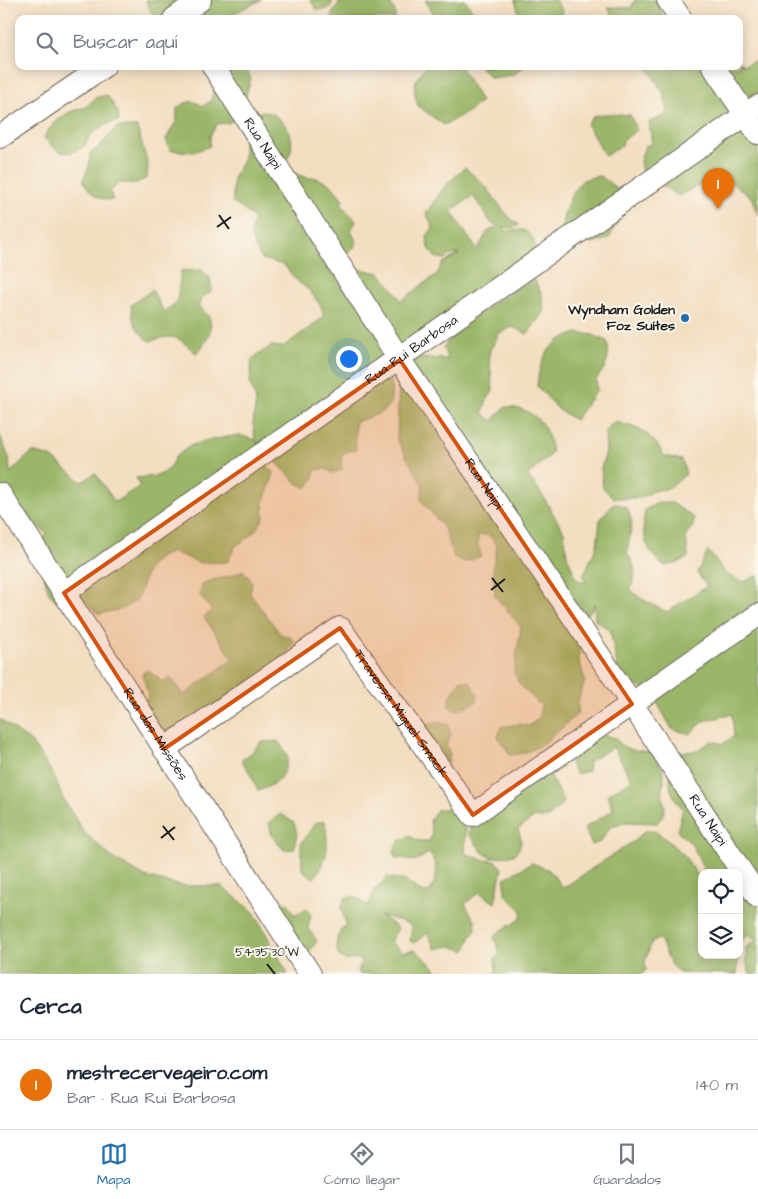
<!DOCTYPE html>
<html lang="es">
<meta charset="utf-8">
<style>
body{margin:0;font-family:"Architects Daughter",sans-serif;background:#f2f2f3;color:#1f2937}
.controls{position:absolute;right:15px;bottom:15px;display:grid;overflow:hidden;border-radius:10px;box-shadow:0 2px 12px #0003}
.controls button{width:45px;height:45px;display:grid;place-items:center;padding:0;border:0;border-bottom:1px solid #e0e1e3;background:#fff;color:#1f2937;font:25px sans-serif}
.you{position:absolute;left:348px;top:358px;width:18px;height:18px;margin:-12px;border:4px solid #fff;border-radius:50%;background:#1a73e8;box-shadow:0 0 0 8px #1a73e833}
.badge{display:grid;place-items:center;width:32px;height:32px;border-radius:50%;background:#1f6fb2;color:#fff;font-size:16px;font-weight:700}
.pin{position:absolute;translate:-50% -41px;filter:drop-shadow(0 1px 2px #0008)}
.pin::after{content:'';position:absolute;top:26px;width:18px;height:15px;background:inherit;clip-path:polygon(0 0,100% 0,50% 100%)}
.list{margin:0;padding:0;list-style:none}
h2{display:flex;justify-content:space-between;align-items:center;height:65px;margin:0;padding:0 20px;font-size:21px}
h2 small{font-size:16px;font-weight:400;color:#747a83}
.list li{display:grid;grid-template-columns:32px 1fr auto;gap:15px;align-items:center;box-sizing:border-box;height:90px;padding:0 20px;border-top:1px solid #e0e1e3}
.list b{display:block;font-size:19px;white-space:nowrap}
.list p{margin:0;font-size:16px;white-space:nowrap;color:#747a83}
.list em{font-size:16px;font-style:normal;color:#747a83}
.icon{flex:none;width:28px;height:28px;fill:none;stroke:currentColor;stroke-width:2;stroke-linecap:round;stroke-linejoin:round}
.map{position:relative;flex:none;width:758px;height:974px;overflow:hidden}
.search{position:absolute;background:#fff;box-shadow:0 2px 12px #0003;left:15px;right:15px;top:15px;height:55px;display:flex;align-items:center;gap:12px;box-sizing:border-box;padding:0 18px;border-radius:10px;color:#747a83;font-size:19px}
.sheet{height:155px;background:#fff}
nav{display:flex;justify-content:space-around;align-items:center;box-sizing:border-box;height:70px;border-top:1px solid #e0e1e3;background:#fff;font-size:14px;color:#747a83}
nav a{display:grid;justify-items:center;gap:2px}
nav .on{color:#1f6fb2}
.map>svg:first-child{display:block}
</style>
<div class="map">
<svg width="758" height="974" viewBox="0 0 758 974">
<rect width="100%" height="100%" fill="#fbf7ec"/>
<filter id="ink" filterUnits="userSpaceOnUse"><feTurbulence type="fractalNoise" baseFrequency=".02" numOctaves="2"/><feDisplacementMap in="SourceGraphic" scale="10" xChannelSelector="R" yChannelSelector="G"/><feConvolveMatrix kernelMatrix="1 2 1 2 8 2 1 2 1" color-interpolation-filters="sRGB"/></filter>
<filter id="wash" filterUnits="userSpaceOnUse"><feTurbulence type="fractalNoise" baseFrequency=".0096" numOctaves="4" result="noise"/><feDisplacementMap in="SourceGraphic" scale="20" xChannelSelector="R" yChannelSelector="G"/><feGaussianBlur stdDeviation="1.12" result="paint"/><feColorMatrix in="noise" values="0 0 0 0 0 0 0 0 0 0 0 0 0 0 0 0 0 1.4 0 .05"/><feComposite in="paint" operator="in"/></filter>
<g filter="url(#wash)">
<rect width="100%" height="100%" fill="#f3dec1"/>
<g fill="#9ab668" stroke="#5b6942" fill-rule="evenodd">
<path d="M146 0H261L222 19H188L152 14Z"/>
<path d="M310 0H332V5L328 9 317 10Z"/>
<path d="M346 0H388L395 11V19H333L332 14 339 3Z"/>
<path d="M425 0H465L478 19H437Z"/>
<path d="M515 0H555L563 12 562 19H513L519 14Z"/>
<path d="M635 0H656L664 19H614L608 7 631 8Z"/>
<path d="M758 59V215L751 197 723 176 714 174 700 185 678 196 642 172 640 161 645 146 652 144 649 122 662 117 668 112 664 94 647 66H739V62L744 65Z"/>
<path d="M224 66H246L251 79 241 113 229 123 217 124 210 136V146L193 152 170 150 166 139 177 120V108C188 101 192 99 203 106 215 100 211 96 214 85 216 79 221 72 224 66Z"/>
<path d="M426 66H460L481 101 469 111 444 125 418 106C412 85 413 83 426 66Z"/>
<path d="M480 66H525L513 75 491 78Z"/>
<path d="M107 95 118 112 119 120C105 126 89 129 86 145 66 158 59 154 44 138 51 123 68 109 85 108L95 98Z"/>
<path d="M262 111C279 113 295 131 291 150 290 155 286 160 284 165L296 174 307 178H317L330 184 343 199 341 204 356 221 351 231 357 244 346 256 350 267 380 273C387 283 396 291 401 301L437 274 443 263 459 254 450 255 445 259 435 257 428 246 427 236 433 228 426 213 445 186 465 167C471 174 479 179 485 186 497 200 503 214 519 225L513 228 502 227 507 231 524 230 533 238 536 252 388 375C398 410 385 412 355 422L356 450 345 452 341 458 342 470 333 473 325 469 314 470V478L307 488 298 484 256 441 262 457 274 474 263 503 264 518 253 534 236 546 227 562 200 563 173 552C143 562 147 576 137 600L122 609 99 614 83 600 56 601 49 593 35 548 47 534 30 519 10 509 0 494V435L9 458 10 473 32 452 51 457 82 482 95 473 115 502 140 486 136 478 157 476 168 470 176 456 190 446 204 441 239 435 255 440 253 423 256 401 250 383 252 359 271 346 283 347 324 317 321 306 309 290 296 280 284 265 262 259C254 246 247 235 254 220L251 215 233 203V178L244 158V136L254 115ZM473 196 492 224 500 226 488 231 477 250 451 211Z"/>
<path d="M603 114 630 115 637 130 623 140 622 145 605 156 587 124 594 116Z"/>
<path d="M117 127H137L148 164 147 178 136 183H119L110 192 113 200C97 200 90 193 83 180L89 166 90 153C102 146 107 137 117 127Z"/>
<path d="M600 176C611 184 629 194 623 211 620 220 613 227 610 237 594 247 577 245 562 232 561 218 569 196 579 184 584 178 593 177 600 176Z"/>
<path d="M202 270 210 278 212 291 202 298 198 307C201 309 206 312 208 315 215 327 206 346 196 353 175 335 176 334 150 341 136 333 132 320 131 305L152 290 164 312 177 302 181 271Z"/>
<path d="M534 279 542 295 544 312 527 334 513 327 499 333 489 353 493 391 486 402 483 413 492 421 505 407C535 408 548 424 552 453L527 476 536 485 564 532 567 555 576 579 586 583 583 576 597 546 600 520 614 503 627 507 632 523 627 553C636 567 637 574 630 589L640 598 667 612 707 586 697 573 708 551 727 575 744 582 758 575V974H750L746 961V947L757 941 750 935 739 941V873H705L692 844 677 831 683 809C664 787 669 778 677 752L696 751 712 741 723 744 734 736 732 714 704 721 690 734 672 729 653 695 619 675 610 630 595 620 594 603 592 610 580 619 579 660 585 681 578 701V713C557 732 540 753 511 755L498 738 501 727 519 724 529 726 539 718 541 706 520 685 514 673 521 627 495 596 493 568 497 546 489 535H478V545L481 556 465 562 454 557 444 528 421 500 423 486 397 440 399 377 418 358 448 359 443 347C467 319 501 297 534 279Z"/>
<path d="M578 333 593 335 607 341C611 359 606 366 596 380L597 390 575 420 559 410 537 386C540 358 549 340 578 333Z"/>
<path d="M613 422C638 426 653 434 664 456L682 460 686 474 670 488 653 491 641 498H613L603 488 601 468 606 452 605 432Z"/>
<path d="M657 503H672L694 518 693 526 686 534 688 557 678 563 664 566C645 551 641 533 645 510Z"/>
<path d="M243 570 252 582 250 594 281 635 290 636 294 641 287 654 178 747 139 702 147 699 148 694 142 673 148 670 163 682 170 677 184 695 233 659 204 617 212 611 200 595 202 584C216 577 230 579 243 570Z"/>
<path d="M461 680 470 682 478 695 476 702 456 711 448 706 450 697Z"/>
<path d="M0 719 31 742 53 774 63 799 83 831 111 857 145 877 182 886H221L254 912 288 974H0Z"/>
<path d="M439 722 448 725 451 735 446 745 450 754 448 763 422 734 428 724Z"/>
<path d="M599 734 615 738 622 746 632 750 651 752C658 760 664 770 664 781 663 785 661 789 662 793 664 808 669 809 657 823L625 822 611 826 600 842 592 845 584 828 613 810 608 794 632 780 613 747 589 761 588 771 576 774 570 763 571 752Z"/>
<path d="M278 741 288 756C285 777 277 784 258 791L250 773 241 760 250 754 261 742Z"/>
<path d="M556 763 563 767 550 775 564 802C553 812 551 821 535 817L518 829C522 841 523 845 514 855L491 858 482 852 469 834 471 823Z"/>
<path d="M458 807 466 825 465 853 483 860 496 861 502 868 495 903 479 892 465 904 475 921 476 929 470 938 466 951 450 946 435 949 428 933 414 943 410 941 412 926C403 920 390 919 379 915L398 928 390 942 403 952 415 950 435 968V974H359V968L362 962 356 958 347 961 339 956C334 942 336 936 346 924L341 907 346 897H357L368 907 374 890 387 877 406 881 423 893 429 892C439 877 439 867 429 853 419 859 414 864 404 858L396 859 394 850 400 840 409 836 419 841H429L432 835 430 820 437 810Z"/>
<path d="M281 814 294 823 297 834 294 849 284 850 272 837 269 822Z"/>
<path d="M325 821C328 845 330 857 314 878L302 870 301 844 315 823Z"/>
<path d="M646 830H655L683 854 702 881V955H739V946L737 974 679 973 671 965 660 939 652 941 645 962 646 970 642 974H492L496 971 495 959 500 954 494 937C499 930 513 925 521 918L522 911 505 894V878L532 863 549 870 563 888 634 841Z"/>
<path d="M280 901 288 903 294 915 307 908 311 915 308 928 317 941 309 952 275 911Z"/>
</g>
</g>
<g filter="url(#ink)">
<g fill="none" stroke-linecap="round" stroke-linejoin="round">
<g stroke="#676056" stroke-width="24">
<g id="minor">
<path d="M668 0 681 19"/>
<path d="M174 19 200 0"/>
<path id="s1" d="M213 66 400 360 632 704 758 897"/>
<path d="M713 66 758 133"/>
<path d="M0 137 104 66"/>
<path id="s2" d="M0 494 310 974"/>
<path id="s3" d="M64 593C296 432 527 269 758 106"/>
<path id="s4" d="M164 749 340 628 473 815 758 615"/>
</g>
</g>
<use href="#minor" stroke="#fff" stroke-width="22"/>
</g>
</g>
<path fill="#d4530e" fill-opacity="0.2" stroke="#d4530e" stroke-width="4" stroke-linejoin="round" d="M400 360 632 704 473 815 340 628 164 749 64 593Z"/>
<path fill="none" stroke="#1c1c1c" stroke-width="2" d="M219 215 229 229M217 227 231 217M492 578 503 592M491 590 505 579M163 826 174 840M161 838 175 827M267 964 275 974"/>
<circle fill="#1f6fb2" stroke="#fbf7ec" stroke-width="2" cx="685" cy="318" r="5"/>
<g text-anchor="middle" dominant-baseline="central" stroke-width="4" stroke-linejoin="round" paint-order="stroke">
<g font-size="14" fill="#1c1c1c" stroke="#fbf7ec">
<text stroke="none"><textPath href="#s1" startOffset="92">Rua Naipi</textPath></text>
<text stroke="none"><textPath href="#s3" startOffset="424">Rua Rui Barbosa</textPath></text>
<text stroke="none"><textPath href="#s1" startOffset="498">Rua Naipi</textPath></text>
<text stroke="none"><textPath href="#s4" startOffset="319">Travessa Miguel Smack</textPath></text>
<text stroke="none"><textPath href="#s2" startOffset="286">Rua das Missões</textPath></text>
<text stroke="none"><textPath href="#s1" startOffset="902">Rua Naipi</textPath></text>
</g>
<g font-size="14" font-weight="bold" fill="#1c1c1c" stroke="#fbf7ec" text-anchor="end">
<text x="675" y="310">Wyndham Golden<tspan x="675" dy="16">Foz Suítes</tspan></text>
</g>
</g>
<g font-size="12" text-anchor="middle" fill="#1c1c1c" stroke="#fbf7ec" stroke-width="4" stroke-linejoin="round" paint-order="stroke">
<text x="267" y="956">54°35'30"W</text>
</g>
</svg>
<div class="controls">
<button><svg class="icon" aria-label="locate" viewBox="0 0 24 24"><circle cx="12" cy="12" r="6"/><path d="M12 2v4M12 18v4M2 12h4M18 12h4"/></svg></button>
<button><svg class="icon" aria-label="layers" viewBox="0 0 24 24"><path d="M12 4l9 5-9 5-9-5zM3 14l9 5 9-5"/></svg></button>
</div>
<div class="you"></div>
<div class="pin badge" style="left:718px;top:209px;background:#e8710a">1</div>
<div class="search"><svg class="icon" aria-label="search" viewBox="0 0 24 24"><circle cx="10" cy="10" r="6"/><path d="M15 15l6 6"/></svg>Buscar aquí</div>
</div>
<section class="sheet">
<h2>Cerca<small></small></h2>
<ul class="list">
<li><span class="badge" style="background:#e8710a">1</span><div><b>mestrecervegeiro.com</b><p>Bar · Rua Rui Barbosa</p></div><em>140 m</em></li>
</ul>
</section>
<nav>
<a class="on"><svg class="icon" aria-label="map" viewBox="0 0 24 24"><path d="M3 6l6-2 6 2 6-2v14l-6 2-6-2-6 2zM9 4v14M15 6v14"/></svg>Mapa</a>
<a><svg class="icon" aria-label="directions" viewBox="0 0 24 24"><path d="M12 3l9 9-9 9-9-9zM9 14v-3h6M13 9l2 2-2 2"/></svg>Cómo llegar</a>
<a><svg class="icon" aria-label="saved" viewBox="0 0 24 24"><path d="M7 4h10v16l-5-4-5 4z"/></svg>Guardados</a>
</nav>
